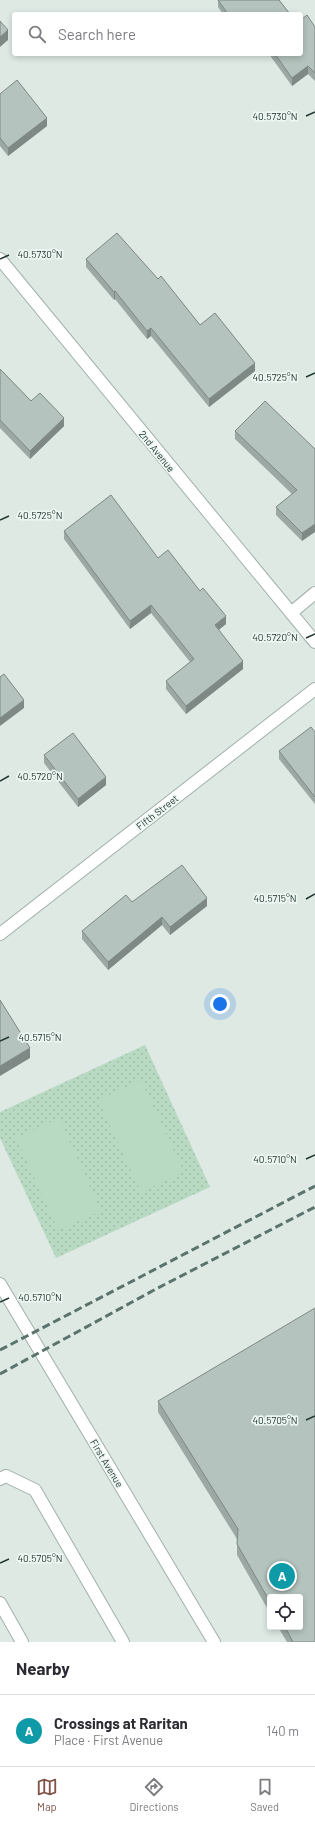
<!DOCTYPE html>
<meta charset="utf-8">
<style>
body{margin:0;font-family:Barlow,sans-serif;background:#f7f7f7;color:#2b2b33}
.controls{position:absolute;right:12px;bottom:12px;display:grid;overflow:hidden;border-radius:4px;box-shadow:0 2px 6px #0003}
.controls button{width:36px;height:36px;display:grid;place-items:center;padding:0;border:0;border-bottom:1px solid #e1e1e2;background:#fff;color:#2b2b33;font:20px sans-serif}
.you{position:absolute;left:220px;top:1004px;width:14px;height:14px;margin:-10px;border:3px solid #fff;border-radius:50%;background:#1a73e8;box-shadow:0 0 0 6px #1a73e833}
.badge{display:grid;place-items:center;width:26px;height:26px;border-radius:50%;background:#805346;color:#fff;font-size:13px;font-weight:700}
.pin{position:absolute;translate:-50% -50%;border:2px solid #fff;box-shadow:0 1px 4px #0006}
.list{margin:0;padding:0;list-style:none}
h2{display:flex;justify-content:space-between;align-items:center;height:52px;margin:0;padding:0 16px;font-size:17px}
h2 small{font-size:13px;font-weight:400;color:#7c7c81}
.list li{display:grid;grid-template-columns:26px 1fr auto;gap:12px;align-items:center;box-sizing:border-box;height:72px;padding:0 16px;border-top:1px solid #e1e1e2}
.list b{display:block;font-size:15px;white-space:nowrap}
.list p{margin:0;font-size:13px;white-space:nowrap;color:#7c7c81}
.list em{font-size:13px;font-style:normal;color:#7c7c81}
.icon{flex:none;width:22px;height:22px;fill:none;stroke:currentColor;stroke-width:2;stroke-linecap:round;stroke-linejoin:round}
.map{position:relative;flex:none;width:315px;height:1642px;overflow:hidden}
.search{position:absolute;background:#fff;box-shadow:0 2px 6px #0003;left:12px;right:12px;top:12px;height:44px;display:flex;align-items:center;gap:10px;box-sizing:border-box;padding:0 14px;border-radius:4px;color:#7c7c81;font-size:15px}
.sheet{height:124px;background:#fff}
nav{display:flex;justify-content:space-around;align-items:center;box-sizing:border-box;height:56px;border-top:1px solid #e1e1e2;background:#fff;font-size:11px;color:#7c7c81}
nav a{display:grid;justify-items:center;gap:2px}
nav .on{color:#805346}
.map>svg:first-child{display:block}
</style>
<div class="map">
<svg width="315" height="1642" viewBox="0 0 315 1642">
<defs>
<pattern id="park-dots" width="8" height="8" patternUnits="userSpaceOnUse"><rect width="8" height="8" fill="#b8d9c2"/><path d="M2 2h.1M6 6h.1" fill="none" stroke="#9ebba7" stroke-width="1.8" stroke-linecap="round"/></pattern>
</defs>
<rect width="100%" height="100%" fill="#dee9e4"/>
<path fill="url(#park-dots)" d="M145 1045 210 1187 56 1258 0 1138V1112Z"/>
<g fill="#b8d9c2">
<path d="M141 1080 184 1172 141 1192 98 1100Z"/>
<path d="M59 1118 101 1211 58 1230 16 1138Z"/>
</g>
<g fill="none" stroke-linecap="round" stroke-linejoin="round">
<g stroke="#a2b0ab" stroke-width="14">
<g id="minor">
<path d="M0 259 315 642"/>
<path d="M291 613 315 593"/>
<path d="M0 934 315 689"/>
<path d="M0 1284 214 1642"/>
<path d="M0 1479 6 1476 35 1490 123 1642"/>
<path d="M0 1603 22 1642"/>
</g>
</g>
<use href="#minor" stroke="#fff" stroke-width="12"/>
<g stroke="#5b736d" stroke-width="3" stroke-dasharray="8 4" stroke-linecap="butt">
<path d="M0 1350 315 1186"/>
<path d="M0 1374 156 1289 315 1207"/>
</g>
</g>
<g fill="#9ba8a3">
<path d="M218 0H279L290 14H223L218 7Z"/>
<path d="M315 27V81L308 74 292 86 269 54H301Z"/>
<path d="M0 94 47 126 8 156 0 146Z"/>
<path d="M86 259 158 279 200 325 255 371 209 407 151 336 147 339 115 299 114 300 86 267Z"/>
<path d="M0 369 31 401 64 426 30 459 0 428Z"/>
<path d="M235 431 315 449 302 541 276 515V507L292 494 235 439Z"/>
<path d="M64 531 158 558 226 624 218 630 243 669 186 714 166 689V681L190 662 151 613 130 629 64 539Z"/>
<path d="M315 732V804L279 759V751Z"/>
<path d="M44 755 106 785 78 807 44 763Z"/>
<path d="M132 902 207 906 170 935 162 925 108 970 82 939V931Z"/>
<path d="M158 1401 315 1642H287L278 1627H300L270 1597V1613L237 1555V1539L158 1412Z"/>
</g>
<g fill="#7e8884">
<path d="M8 30V40L0 47V37Z"/>
<path d="M308 66V74L292 86V78Z"/>
<path d="M47 118V126L8 156V148Z"/>
<path d="M115 291V299L114 300V292Z"/>
<path d="M151 328V336L147 339V331Z"/>
<path d="M255 363V371L209 407V399Z"/>
<path d="M64 418V426L30 459V451Z"/>
<path d="M315 524V532L302 541V533Z"/>
<path d="M151 605V613L130 629V621Z"/>
<path d="M226 616V624L215 633V625Z"/>
<path d="M243 661V669L186 714V706Z"/>
<path d="M24 700V708L0 726V718Z"/>
<path d="M106 777V785L78 807V799Z"/>
<path d="M207 898V906L170 935V927Z"/>
<path d="M162 917V925L108 970V962Z"/>
<path d="M30 1048V1058L0 1076V1066Z"/>
</g>
<g fill="#b4c3bd" stroke="#7e8884">
<path d="M218 0H279L290 14H228Z"/>
<path d="M307 15 315 27V73L308 66 292 78 275 54H301V20Z"/>
<path d="M0 21 8 30 0 37Z"/>
<path d="M17 80 47 118 8 148 0 138V94Z"/>
<path d="M117 233 158 279 161 276 200 325 215 313 255 363 209 399 151 328 147 331 115 291 114 292 86 259Z"/>
<path d="M0 369 31 401 40 393 64 418 30 451 0 420Z"/>
<path d="M265 401 315 449V524L302 533 276 507 297 490 235 431Z"/>
<path d="M111 495 158 558 168 550 200 591 203 588 226 616 215 625 243 661 186 706 166 681 194 659 151 605 130 621 64 531Z"/>
<path d="M4 674 24 700 0 718V677Z"/>
<path d="M311 727 315 732V797L279 751Z"/>
<path d="M73 733 106 777 78 799 44 755Z"/>
<path d="M182 865 207 898 170 927 162 917 108 962 82 931 126 895 132 902Z"/>
<path d="M0 1000 30 1048 0 1066Z"/>
<path d="M315 1308V1642H293L285 1627H300V1597H270V1602L237 1544 238 1529 158 1401Z"/>
</g>
<path fill="none" stroke="#213732" stroke-width="1.5" d="M306 116 315 112M0 259 9 255M306 377 315 373M0 520 9 516M306 638 315 634M0 781 9 776M306 899 315 894M0 1041 9 1037M306 1159 315 1155M0 1302 9 1298M306 1420 315 1416M0 1563 9 1559"/>
<g text-anchor="middle" dominant-baseline="central" stroke-width="3.5" stroke-linejoin="round" paint-order="stroke">
<g font-size="10" fill="#213732" stroke="#eef6f2">
<text transform="translate(157 451) rotate(51)">2nd Avenue</text>
<text transform="translate(157 812) rotate(-38)">Fifth Street</text>
<text transform="translate(107 1463) rotate(59)">First Avenue</text>
</g>
</g>
<g font-size="10" text-anchor="middle" fill="#213732" stroke="#eef6f2" stroke-width="3.5" stroke-linejoin="round" paint-order="stroke">
<text x="275" y="120">40.5730°N</text>
<text x="40" y="258">40.5730°N</text>
<text x="275" y="381">40.5725°N</text>
<text x="40" y="519">40.5725°N</text>
<text x="275" y="641">40.5720°N</text>
<text x="40" y="780">40.5720°N</text>
<text x="275" y="902">40.5715°N</text>
<text x="40" y="1041">40.5715°N</text>
<text x="275" y="1163">40.5710°N</text>
<text x="40" y="1301">40.5710°N</text>
<text x="275" y="1424">40.5705°N</text>
<text x="40" y="1562">40.5705°N</text>
</g>
</svg>
<div class="controls">
<button><svg class="icon" aria-label="locate" viewBox="0 0 24 24"><circle cx="12" cy="12" r="6"/><path d="M12 2v4M12 18v4M2 12h4M18 12h4"/></svg></button>
</div>
<div class="you"></div>
<div class="pin badge" style="left:282px;top:1576px;background:#0f9aa8">A</div>
<div class="search"><svg class="icon" aria-label="search" viewBox="0 0 24 24"><circle cx="10" cy="10" r="6"/><path d="M15 15l6 6"/></svg>Search here</div>
</div>
<section class="sheet">
<h2>Nearby<small></small></h2>
<ul class="list">
<li><span class="badge" style="background:#0f9aa8">A</span><div><b>Crossings at Raritan</b><p>Place · First Avenue</p></div><em>140 m</em></li>
</ul>
</section>
<nav>
<a class="on"><svg class="icon" aria-label="map" viewBox="0 0 24 24"><path d="M3 6l6-2 6 2 6-2v14l-6 2-6-2-6 2zM9 4v14M15 6v14"/></svg>Map</a>
<a><svg class="icon" aria-label="directions" viewBox="0 0 24 24"><path d="M12 3l9 9-9 9-9-9zM9 14v-3h6M13 9l2 2-2 2"/></svg>Directions</a>
<a><svg class="icon" aria-label="saved" viewBox="0 0 24 24"><path d="M7 4h10v16l-5-4-5 4z"/></svg>Saved</a>
</nav>
